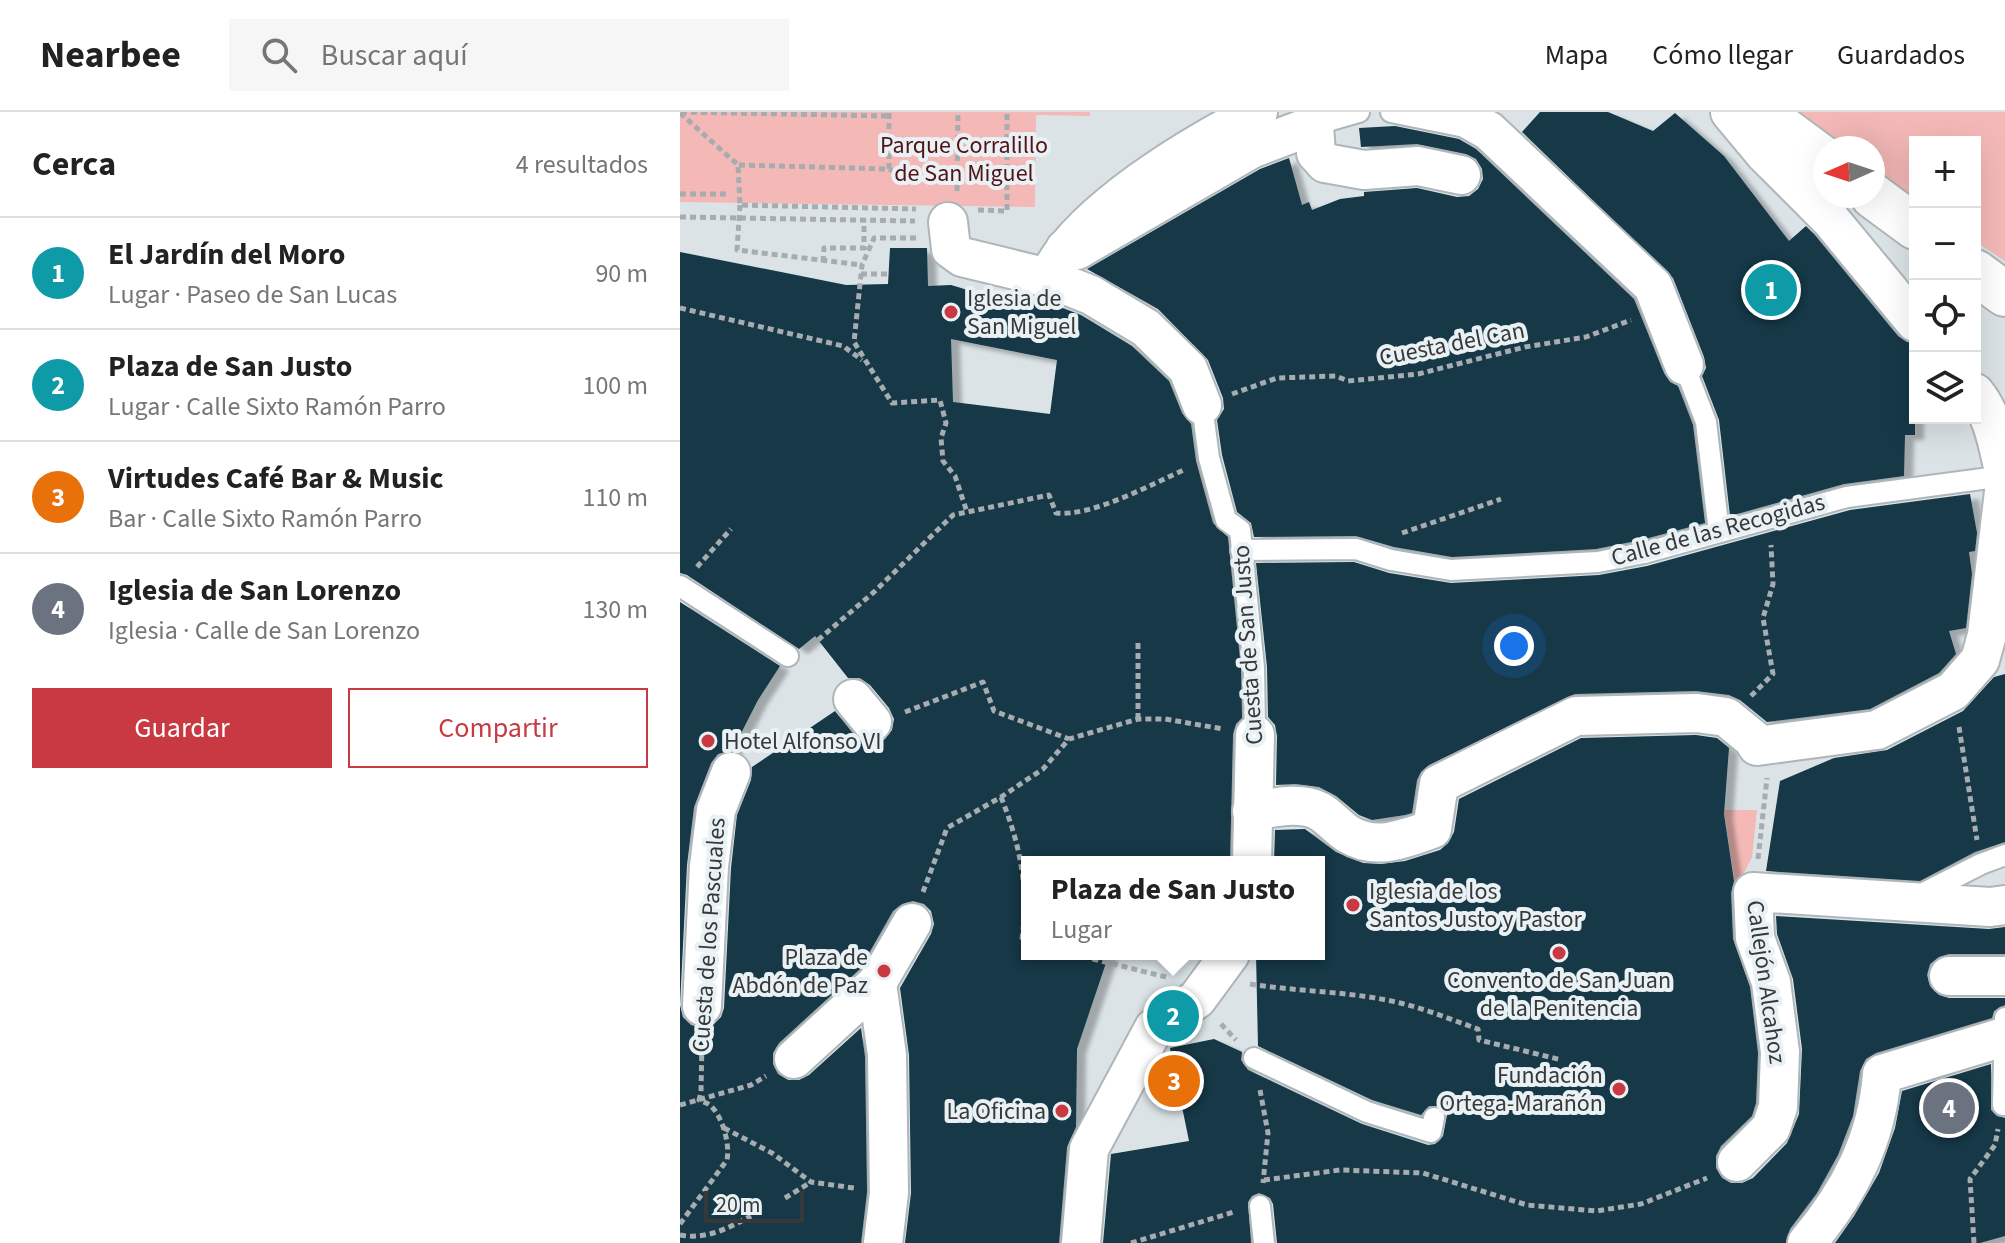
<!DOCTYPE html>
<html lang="es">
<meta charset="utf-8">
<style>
body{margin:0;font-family:"Source Sans 3",sans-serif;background:#f6f6f6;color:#222}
.controls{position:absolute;right:24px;top:24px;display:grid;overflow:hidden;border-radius:0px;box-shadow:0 8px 32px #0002}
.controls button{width:72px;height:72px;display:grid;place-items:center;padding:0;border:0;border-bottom:2px solid #e0e0e0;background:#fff;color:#222;font:40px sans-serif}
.compass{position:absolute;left:1133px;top:24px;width:72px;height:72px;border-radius:50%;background:#fff;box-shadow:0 8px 32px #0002;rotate:267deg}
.scale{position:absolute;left:24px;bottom:20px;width:100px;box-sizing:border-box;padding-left:8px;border:4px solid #36393a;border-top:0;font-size:22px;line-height:28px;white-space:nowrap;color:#36393a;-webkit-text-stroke:6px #e9f1f4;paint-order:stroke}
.you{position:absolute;left:834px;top:534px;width:28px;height:28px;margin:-20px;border:6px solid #fff;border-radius:50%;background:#1a73e8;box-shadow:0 0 0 12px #1a73e833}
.badge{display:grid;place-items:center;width:52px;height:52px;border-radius:50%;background:#c83941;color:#fff;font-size:26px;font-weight:700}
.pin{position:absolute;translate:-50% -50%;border:4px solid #fff;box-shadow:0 2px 8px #0006}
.popup{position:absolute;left:341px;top:744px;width:304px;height:104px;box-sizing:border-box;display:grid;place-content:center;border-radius:0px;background:#fff;filter:drop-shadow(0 2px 6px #0005);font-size:26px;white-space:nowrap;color:#767676}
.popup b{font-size:30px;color:#222}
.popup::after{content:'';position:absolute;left:50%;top:100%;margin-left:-16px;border:16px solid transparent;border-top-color:#fff}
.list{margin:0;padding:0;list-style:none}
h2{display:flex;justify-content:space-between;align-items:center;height:104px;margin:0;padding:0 32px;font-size:34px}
h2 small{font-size:26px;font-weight:400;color:#767676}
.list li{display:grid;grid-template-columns:52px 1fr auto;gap:24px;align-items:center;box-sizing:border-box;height:112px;padding:0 32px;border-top:2px solid #e0e0e0}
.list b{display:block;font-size:30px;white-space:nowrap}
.list p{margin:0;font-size:26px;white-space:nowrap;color:#767676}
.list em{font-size:26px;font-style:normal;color:#767676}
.actions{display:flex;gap:16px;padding:24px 32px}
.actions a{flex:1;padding:18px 0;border:2px solid #c83941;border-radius:0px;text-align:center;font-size:28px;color:#c83941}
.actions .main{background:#c83941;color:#fff}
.icon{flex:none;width:44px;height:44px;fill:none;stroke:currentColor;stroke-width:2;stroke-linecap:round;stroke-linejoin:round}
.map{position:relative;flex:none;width:1325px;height:1131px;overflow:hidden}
header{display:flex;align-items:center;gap:48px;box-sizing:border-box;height:112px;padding:0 40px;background:#fff;border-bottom:2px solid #e0e0e0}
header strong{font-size:38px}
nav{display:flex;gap:44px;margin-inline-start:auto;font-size:28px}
.search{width:560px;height:72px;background:#f6f6f6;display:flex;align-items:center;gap:20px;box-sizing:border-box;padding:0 28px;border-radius:0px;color:#767676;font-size:30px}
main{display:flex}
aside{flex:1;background:#fff}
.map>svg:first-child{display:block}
</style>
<header>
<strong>Nearbee</strong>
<div class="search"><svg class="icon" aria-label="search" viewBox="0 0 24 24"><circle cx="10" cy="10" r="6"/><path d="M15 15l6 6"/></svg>Buscar aquí</div>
<nav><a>Mapa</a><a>Cómo llegar</a><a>Guardados</a></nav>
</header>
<main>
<aside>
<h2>Cerca<small>4 resultados</small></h2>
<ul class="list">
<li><span class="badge" style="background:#0f9aa8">1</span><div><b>El Jardín del Moro</b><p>Lugar · Paseo de San Lucas</p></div><em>90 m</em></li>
<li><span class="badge" style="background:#0f9aa8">2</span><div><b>Plaza de San Justo</b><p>Lugar · Calle Sixto Ramón Parro</p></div><em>100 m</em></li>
<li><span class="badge" style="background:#e8710a">3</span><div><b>Virtudes Café Bar &amp; Music</b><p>Bar · Calle Sixto Ramón Parro</p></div><em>110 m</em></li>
<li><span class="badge" style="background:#6b7280">4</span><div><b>Iglesia de San Lorenzo</b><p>Iglesia · Calle de San Lorenzo</p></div><em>130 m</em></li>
</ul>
<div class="actions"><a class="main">Guardar</a><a>Compartir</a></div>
</aside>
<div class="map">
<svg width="1325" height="1131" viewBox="0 0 1325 1131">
<defs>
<filter id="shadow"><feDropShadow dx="9" dy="5" stdDeviation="2" flood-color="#0004"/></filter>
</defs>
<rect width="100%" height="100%" fill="#dbe3e7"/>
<g fill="#f4b9b6">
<path d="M0 0H410V4L356 3 355 95 0 90Z"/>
<path d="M1105 0H1325V149L1295 129V30H1235V88L1193 60V36H1158Z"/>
<path d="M1044 698H1077L1072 745 1056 777Z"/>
</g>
<g fill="#123846" fill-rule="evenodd" filter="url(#shadow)">
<path d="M860 0H928L973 19 995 1 1044 44 1109 129 1126 114 1134 122 1218 224 1227 230 1235 231V323H1225L1224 364 1164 372 1050 404 1039 308 1022 264 1026 256 1024 245 993 166 842 20Z"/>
<path d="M715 14 779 27 796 37 954 187 984 261 990 270 998 274 1013 313 1025 411 961 428 916 437 772 445 714 435 676 424 574 425 571 411 557 400 542 343 537 308 544 297 543 286 528 248 478 197 407 157 580 57 609 46 622 93 629 90 632 98 660 87 684 84V80L737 76 777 85 789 84 798 77 803 67 802 57 796 47 786 42 737 32 681 35 679 16Z"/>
<path d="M210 136H247L248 174 271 173 327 190 359 187 401 203 452 234 489 269 502 301 511 312 516 349 533 411 548 425 561 557 562 606 556 612 553 622 550 750H347V842H429L397 937 396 1015 387 1035 379 1131H225L231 1081 229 943 220 876 251 822 254 812 251 799 244 792 233 789 222 792 213 799 180 857 99 931 93 941V952L98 962 108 968H119L129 963 181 916 185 945 187 1080 181 1131H0V490L100 554 78 588 52 639 38 642 31 651 14 695 7 753 0 893 3 905 11 913 22 916 33 913 41 905 44 896 51 756 57 703 71 668 72 655 155 599 175 624 185 631 195 632 205 627 212 618 214 607 209 596 190 573 180 566H168L135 524 119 537 7 463 0 461V140L166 173 208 172ZM271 227 377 248 370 302 273 290Z"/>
<path d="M1290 382 1297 421 1295 439 1289 440 1292 462 1286 516 1269 519 1276 542 1259 561 1190 597 1087 610 1060 588 1049 583 1016 579 895 582 749 653 741 660 737 668 732 701 725 703 692 708 679 703 656 684 639 675 616 672 596 673 597 624 595 613 588 605 587 555 576 451 674 450 709 461 771 471 919 463 967 454 1170 398Z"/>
<path d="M1325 562V730L1295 740 1240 769 1086 759 1100 669 1154 646 1207 638 1283 599 1314 565Z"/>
<path d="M1016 623 1037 626 1049 636 1044 702 1054 769 1051 781 1053 827 1070 875 1078 941 1076 991 1072 1004 1041 1034 1036 1044V1056L1042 1066 1051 1071H1062L1073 1066 1107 1031 1119 1002 1122 937 1113 867 1097 822 1096 804 1309 817 1325 815V842H1269L1259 845 1250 852 1247 863 1250 874 1259 883 1269 886H1325V893L1314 899 1312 906 1196 941 1186 947 1180 959 1173 1004 1158 1043 1137 1081 1110 1117 1106 1131H597L593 1092 590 1086 579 1081 572 1084 568 1090 571 1131H423L431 1042 509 1029 490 936 534 927 562 940 561 948 568 958 682 1012 748 1033 755 1032 763 1024 767 1003 757 994H749L741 1003 692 988 578 934 576 842H639V750H594L595 718 625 717 656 740 683 751 701 752 725 749 760 738 768 731 774 720 779 687 901 626Z"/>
<path d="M1311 952V998L1317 1004 1325 1006V1124L1300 1131H1155L1174 1104 1199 1061 1215 1016 1222 979Z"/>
</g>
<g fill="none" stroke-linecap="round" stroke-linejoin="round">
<g stroke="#afb6ba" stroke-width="24">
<g id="lane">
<path d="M711 0 785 15"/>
<path d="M634 13 679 0"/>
<path d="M1004 253 1026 310 1039 420"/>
<path d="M522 293 529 346 546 408 560 418 574 556 575 623"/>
<path d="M561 438 676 437 711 448 771 458 918 450 964 441 1167 385 1325 364"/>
<path d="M0 474 108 544"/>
<path d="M1238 784 1301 752 1325 743"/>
<path d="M574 946 687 1000 751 1020 754 1006"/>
<path d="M1323 993 1325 906"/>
<path d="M580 1094 584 1131"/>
</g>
</g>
<g stroke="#afb6ba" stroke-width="42">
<g id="street">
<path d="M776 0 809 19 973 174 1004 253"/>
<path d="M1050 0 1085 42 1150 107 1235 210"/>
<path d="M268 110 271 137 282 145 368 166C395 103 516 29 578 0"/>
<path d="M385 137 397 138 571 37 634 13 636 41 645 51 684 58 738 54 781 63"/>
<path d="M368 166 411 183 466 216 508 257 522 293"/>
<path d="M1295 281C1314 304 1318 335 1325 363"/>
<path d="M173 587 192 610"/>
<path d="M572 699C593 696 619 689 639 699 650 705 658 716 668 722 695 739 725 727 752 717L759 672 896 604 1017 601 1046 605 1073 627 1077 634 1197 618 1273 579 1300 548 1307 523 1325 371"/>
<path d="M572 750 575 623"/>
<path d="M1269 864H1325"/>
<path d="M197 871 232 811"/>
<path d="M22 894 29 754 36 698 51 660"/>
<path d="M114 947 197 871 207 943 209 1081 203 1131"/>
<path d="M1057 1050 1091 1016 1098 995 1100 940 1091 870 1075 826 1073 780 1310 795 1325 793"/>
<path d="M401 1131 409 1037 474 916 517 887 550 842"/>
<path d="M1127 1131C1169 1081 1197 1028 1202 962L1324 925"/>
</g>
</g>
<g stroke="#afb6ba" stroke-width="48">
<g id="secondary">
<path d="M1075 0 1099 14 1145 48"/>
<path d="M1193 84 1235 115"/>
<path d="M1295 160 1325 182"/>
</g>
</g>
<g stroke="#a6acaf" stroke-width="5" stroke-dasharray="6 4" stroke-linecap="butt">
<path d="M1 0 209 4"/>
<path d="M0 1 58 53 60 93 236 97"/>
<path d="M59 53 209 57V0"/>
<path d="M209 57 225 65 328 69"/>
<path d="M277 79 278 0"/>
<path d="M0 82H50"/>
<path d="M60 93 57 138 182 153"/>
<path d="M298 98 327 99V0"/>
<path d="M0 105 235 109"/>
<path d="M236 126H194L182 153 174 230 212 291 260 288 266 311 261 326 263 349 275 364 287 400"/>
<path d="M143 150 144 136H184V108"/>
<path d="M181 162H209"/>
<path d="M0 196 163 234 182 248"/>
<path d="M552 282 597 266 656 264 668 269 738 262 845 235 906 225 951 208"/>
<path d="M722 421 821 387"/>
<path d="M17 455 51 417"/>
<path d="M138 528 194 480 273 403 369 383 376 401C412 405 472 372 506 357"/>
<path d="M1071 584 1093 562 1083 506 1093 472 1091 433"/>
<path d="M225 600 303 570 314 599 389 627"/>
<path d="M458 607V528"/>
<path d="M1279 615 1297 728"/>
<path d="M321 685C340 732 349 776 342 826L347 828"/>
<path d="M1078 747 1087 666"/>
<path d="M243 780 267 716 321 685 363 657 389 627 458 607H485L543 617"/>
<path d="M393 842 486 865"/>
<path d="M420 842 422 851"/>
<path d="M570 872C620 880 671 879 720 891 746 897 772 908 798 917L799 928 882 948"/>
<path d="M541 912 556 928"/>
<path d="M580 978 588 1021 583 1071"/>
<path d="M0 993 71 973 86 964"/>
<path d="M44 1016 92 1041 131 1070 174 1076"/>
<path d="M584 1068 660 1058 743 1061 847 1093 916 1099 961 1092 1027 1066"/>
<path d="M105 1086 131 1070"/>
<path d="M0 1112 47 1048C50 1032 43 1006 31 994 28 991 23 990 19 988L21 980 22 928"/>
<path d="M0 1123C26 1128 49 1116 71 1104"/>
<path d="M451 1131 554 1100"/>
<path d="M1294 1131 1290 1067 1315 1033 1318 1017"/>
</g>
<use href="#lane" stroke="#fff" stroke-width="20"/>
<use href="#street" stroke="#fff" stroke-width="38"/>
<use href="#secondary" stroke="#fff" stroke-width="44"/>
</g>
<g fill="#c83941" stroke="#e9f1f4" stroke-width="3">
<circle cx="271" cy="200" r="8"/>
<circle cx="28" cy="629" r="8"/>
<circle cx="673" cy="793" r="8"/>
<circle cx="879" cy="841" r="8"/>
<circle cx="204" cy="859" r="8"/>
<circle cx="939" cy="977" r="8"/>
<circle cx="382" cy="999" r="8"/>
</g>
<g text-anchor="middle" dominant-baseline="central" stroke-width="8" stroke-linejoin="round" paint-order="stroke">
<g font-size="24" fill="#511316" stroke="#e9f1f4">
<text x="284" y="33">Parque Corralillo<tspan x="284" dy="28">de San Miguel</tspan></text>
</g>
<g font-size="24" fill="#36393a" stroke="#e9f1f4" text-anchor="start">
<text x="287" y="186">Iglesia de<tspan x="287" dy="28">San Miguel</tspan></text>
<text x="44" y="629">Hotel Alfonso VI</text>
<text x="689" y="779">Iglesia de los<tspan x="689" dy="28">Santos Justo y Pastor</tspan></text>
<text x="188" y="845" text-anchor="end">Plaza de<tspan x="188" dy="28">Abdón de Paz</tspan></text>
<text x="879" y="868" text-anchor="middle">Convento de San Juan<tspan x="879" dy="28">de la Penitencia</tspan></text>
<text x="923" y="963" text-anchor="end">Fundación<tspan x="923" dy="28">Ortega-Marañón</tspan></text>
<text x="366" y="999" text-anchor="end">La Oficina</text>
</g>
<g font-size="24" fill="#36393a" stroke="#e9f1f4">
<text transform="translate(772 232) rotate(-11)">Cuesta del Can</text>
<text transform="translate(1038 418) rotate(-15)">Calle de las Recogidas</text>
<text transform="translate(568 533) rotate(-94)">Cuesta de San Justo</text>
<text transform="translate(29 823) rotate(-86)">Cuesta de los Pascuales</text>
<text transform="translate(1086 870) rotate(82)">Callejón Alcahoz</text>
</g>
</g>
</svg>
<div class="controls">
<button>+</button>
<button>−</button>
<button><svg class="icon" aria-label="locate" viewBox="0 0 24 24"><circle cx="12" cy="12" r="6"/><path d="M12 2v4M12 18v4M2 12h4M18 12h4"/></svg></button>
<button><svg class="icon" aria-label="layers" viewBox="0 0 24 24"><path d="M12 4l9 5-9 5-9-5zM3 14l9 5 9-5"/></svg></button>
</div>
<svg class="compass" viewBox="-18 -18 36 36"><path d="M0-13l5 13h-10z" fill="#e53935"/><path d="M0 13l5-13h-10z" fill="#767676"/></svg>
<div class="scale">20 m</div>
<div class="you"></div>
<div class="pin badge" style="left:1091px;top:178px;background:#0f9aa8">1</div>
<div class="pin badge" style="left:493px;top:904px;background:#0f9aa8">2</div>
<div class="popup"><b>Plaza de San Justo</b>Lugar</div>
<div class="pin badge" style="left:494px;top:969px;background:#e8710a">3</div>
<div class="pin badge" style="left:1269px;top:996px;background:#6b7280">4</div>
</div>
</main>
